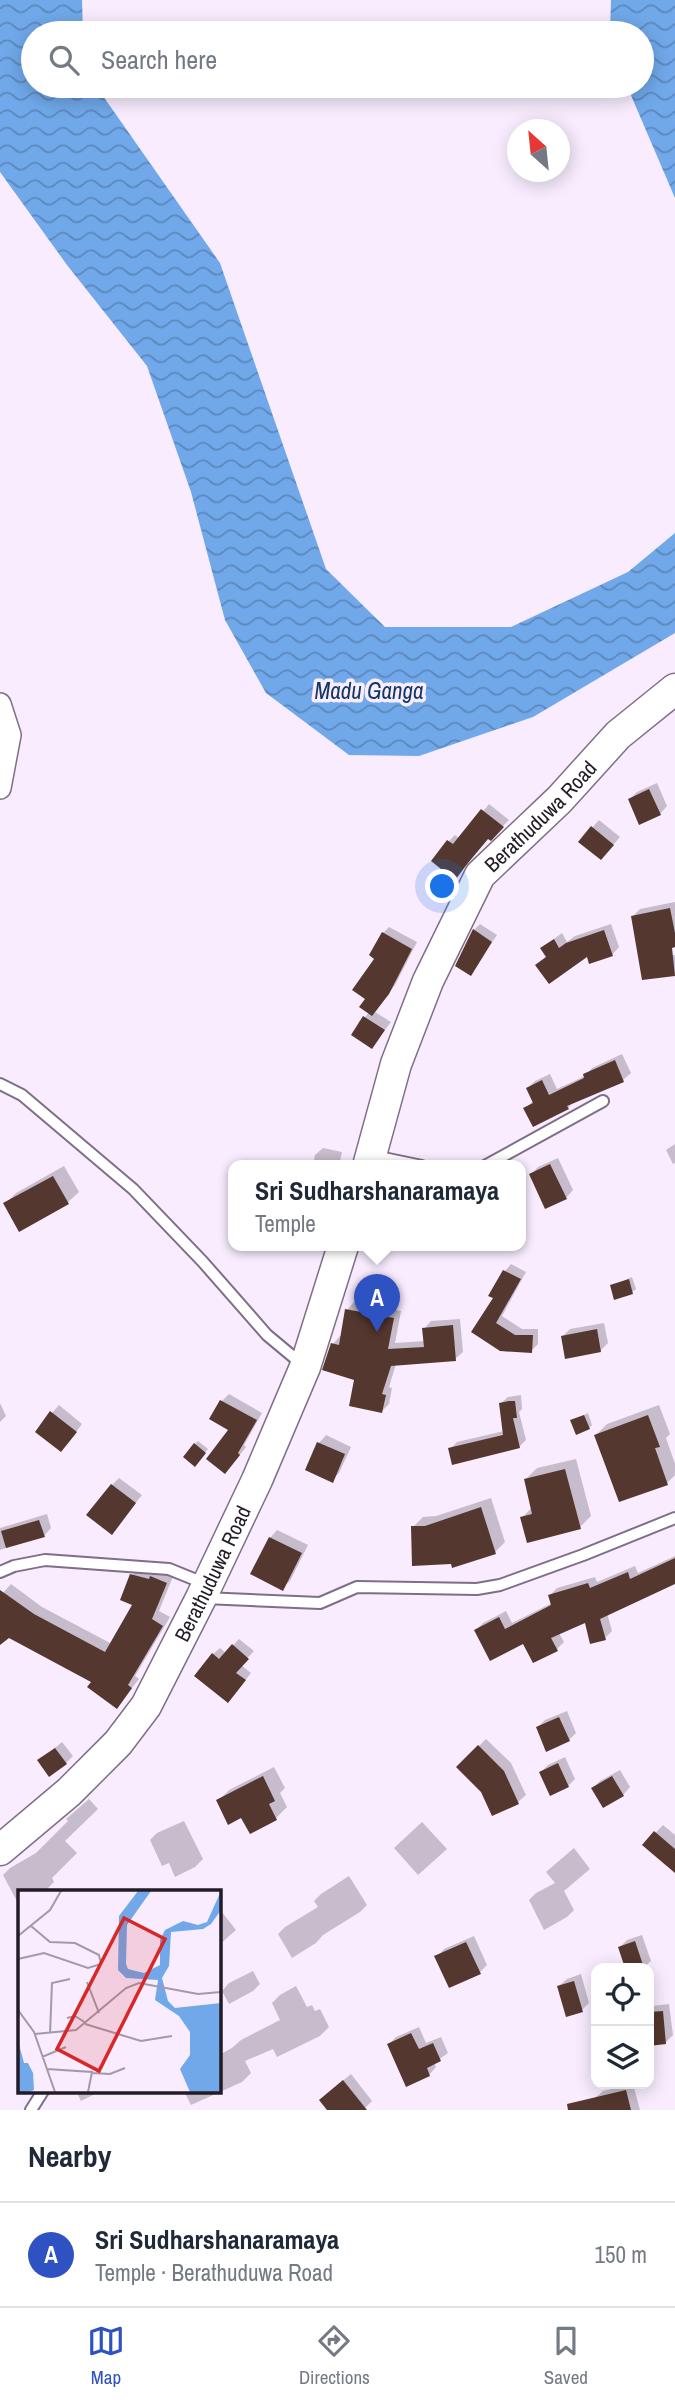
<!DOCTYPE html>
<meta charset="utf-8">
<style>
body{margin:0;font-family:"Archivo Narrow",sans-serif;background:#f6f6f7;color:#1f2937}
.controls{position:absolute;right:21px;bottom:21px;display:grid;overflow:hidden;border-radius:14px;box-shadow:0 4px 18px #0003}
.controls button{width:63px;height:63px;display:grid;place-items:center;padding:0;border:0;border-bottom:2px solid #e0e1e3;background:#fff;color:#1f2937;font:35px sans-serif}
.compass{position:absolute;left:507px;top:119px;width:63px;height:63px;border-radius:50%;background:#fff;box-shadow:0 4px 18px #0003;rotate:333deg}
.you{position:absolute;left:443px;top:887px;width:24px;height:24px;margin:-18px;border:5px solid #fff;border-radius:50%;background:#1a73e8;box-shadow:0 0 0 10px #1a73e833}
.badge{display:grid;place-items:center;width:46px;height:46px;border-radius:50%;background:#2f52c2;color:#fff;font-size:23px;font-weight:700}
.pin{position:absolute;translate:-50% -58px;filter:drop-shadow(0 2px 4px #0008)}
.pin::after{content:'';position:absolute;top:37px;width:24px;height:21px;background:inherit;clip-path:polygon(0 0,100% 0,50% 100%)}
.popup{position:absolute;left:228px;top:1160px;width:298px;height:91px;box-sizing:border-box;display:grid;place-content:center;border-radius:14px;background:#fff;filter:drop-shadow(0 2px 5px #0005);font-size:23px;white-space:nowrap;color:#747a83}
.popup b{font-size:26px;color:#1f2937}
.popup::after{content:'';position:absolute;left:50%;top:100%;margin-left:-14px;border:14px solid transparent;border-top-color:#fff}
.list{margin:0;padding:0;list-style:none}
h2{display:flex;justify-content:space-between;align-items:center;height:91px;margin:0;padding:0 28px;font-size:30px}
h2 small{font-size:23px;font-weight:400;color:#747a83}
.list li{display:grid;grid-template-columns:46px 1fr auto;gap:21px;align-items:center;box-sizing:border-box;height:105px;padding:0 28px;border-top:2px solid #e0e1e3}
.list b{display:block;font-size:26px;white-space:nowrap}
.list p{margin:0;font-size:23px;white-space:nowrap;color:#747a83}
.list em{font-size:23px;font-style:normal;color:#747a83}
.icon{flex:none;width:38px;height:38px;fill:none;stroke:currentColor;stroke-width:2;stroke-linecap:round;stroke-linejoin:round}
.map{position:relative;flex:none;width:675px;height:2110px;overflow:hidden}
.search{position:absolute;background:#fff;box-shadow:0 4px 18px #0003;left:21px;right:21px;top:21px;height:77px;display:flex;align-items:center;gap:18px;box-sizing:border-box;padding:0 24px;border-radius:38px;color:#747a83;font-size:26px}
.sheet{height:196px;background:#fff}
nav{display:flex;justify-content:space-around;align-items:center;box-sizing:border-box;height:98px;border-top:2px solid #e0e1e3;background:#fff;font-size:19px;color:#747a83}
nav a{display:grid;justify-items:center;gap:4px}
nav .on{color:#2f52c2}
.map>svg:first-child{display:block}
</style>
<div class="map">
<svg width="675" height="2110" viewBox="0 0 675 2110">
<defs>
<pattern id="water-waves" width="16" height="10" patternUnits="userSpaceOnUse" patternTransform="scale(1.75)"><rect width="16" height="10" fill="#70a8e9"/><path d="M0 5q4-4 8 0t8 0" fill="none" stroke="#5c88bd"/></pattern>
</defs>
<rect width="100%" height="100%" fill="#f8ecfe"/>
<g fill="url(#water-waves)">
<path d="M0 0H82L83 33H33V86H96L220 263 326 569 385 627H511L628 572 675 533V633L533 717 419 756 349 755 266 693 225 620 191 492 147 366 67 265 0 172Z"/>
<path d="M611 0H675V198L627 86H642V33H610Z"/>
</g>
<g fill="#0003">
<path d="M657 783 667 806 660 814 630 799 637 792Z"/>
<path d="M489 804 509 820 490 839 489 837 444 869 449 841 455 835 460 839Z"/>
<path d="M599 820 620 837 608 851 592 828Z"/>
<path d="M675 902V946L651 959 675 955V974L644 978 633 916 640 909Z"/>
<path d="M480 924 497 935 470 974 474 930Z"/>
<path d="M611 924 619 947 612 955 588 954 537 965 547 956 542 948 562 933 567 942 575 936Z"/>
<path d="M389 927 417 942 395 985 375 1012 391 1022 372 1047 353 1034 369 1012 367 999 383 933Z"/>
<path d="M622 1054 631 1073 623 1080 574 1101 568 1108H526L534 1100 528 1088 535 1081 550 1074 557 1089 585 1076 592 1068Z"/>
<path d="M675 1144V1163L673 1164 666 1150Z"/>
<path d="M323 1148 342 1152 339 1166H313L315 1155Z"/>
<path d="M558 1158 573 1190 566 1198 531 1174 538 1167Z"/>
<path d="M64 1166 79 1192 67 1203 5 1204 16 1193Z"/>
<path d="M511 1264 526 1272 502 1316 522 1329H538V1344L531 1351 473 1332 495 1298 505 1271Z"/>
<path d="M632 1277 636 1289 632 1292 612 1286Z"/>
<path d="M354 1302 401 1311 395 1343 425 1341 424 1329 431 1321 460 1319 463 1352 455 1359 396 1364 389 1387 392 1388 389 1404 382 1411 333 1344 340 1336 342 1337 347 1310Z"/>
<path d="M604 1323 608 1343 600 1351 563 1336 570 1329Z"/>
<path d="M229 1394 262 1413 244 1445 246 1447 232 1465 231 1429 222 1401Z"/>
<path d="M521 1395 522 1409 519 1412 526 1440 519 1447 450 1449 457 1442 504 1431 501 1403 508 1397Z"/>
<path d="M0 1403 6 1416 0 1422Z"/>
<path d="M59 1405 82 1424 68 1443 52 1413Z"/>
<path d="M659 1405 670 1434 666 1438 675 1464V1475L667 1483 596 1435 607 1424Z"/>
<path d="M588 1413 592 1425 589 1428 572 1421Z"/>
<path d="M326 1435 351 1447 339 1473 332 1480 307 1469 319 1443Z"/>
<path d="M198 1441 208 1449 198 1461 195 1444Z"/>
<path d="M576 1459 591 1516 580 1527 522 1518 532 1507 526 1479 537 1468Z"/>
<path d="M119 1478 142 1495 112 1533V1485Z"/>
<path d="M491 1498 505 1542 495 1552 452 1563 413 1527 423 1517 436 1516Z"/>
<path d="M47 1514 51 1528 44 1536 0 1550V1528Z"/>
<path d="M277 1530 308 1545 290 1581 282 1588 270 1538Z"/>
<path d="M675 1556V1582L607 1613 612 1631 605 1638 586 1620 559 1633 564 1642 557 1649 476 1630 483 1623 506 1611 512 1623 552 1603 550 1595 557 1588 595 1577 597 1582 635 1566 638 1573Z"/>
<path d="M140 1567 174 1574 159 1611 170 1617 135 1676 139 1679 117 1707 94 1681 9 1636 0 1643V1596L11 1584 42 1607 112 1644 135 1604 132 1575Z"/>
<path d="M239 1639 254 1651 241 1665 251 1673 234 1695 213 1654 220 1648 226 1653Z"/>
<path d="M567 1711 576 1733 569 1740 538 1727 545 1720Z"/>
<path d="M486 1739 511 1763 526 1795 518 1802 493 1814 483 1791 458 1767Z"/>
<path d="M62 1742 73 1756 66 1763 39 1761Z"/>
<path d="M565 1757 575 1779 568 1786 541 1772 548 1765Z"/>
<path d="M274 1767 285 1788 280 1793 287 1807 276 1818 250 1832 242 1816 218 1801 229 1790Z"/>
<path d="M620 1770 630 1787 623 1795 593 1788 600 1781Z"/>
<path d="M89 1799 98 1809 65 1841 77 1853 52 1878 54 1882 47 1889 43 1891H19V1905L3 1875 10 1868 36 1853 68 1821 66 1819Z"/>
<path d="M184 1821 203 1859 195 1867 175 1877 169 1863 162 1866 150 1840 157 1833Z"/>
<path d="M422 1822 447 1849 418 1875 394 1848Z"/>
<path d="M663 1825 675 1835V1870L645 1844Z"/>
<path d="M574 1848 590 1869 564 1891 574 1910 567 1917 544 1930 529 1900 536 1893 555 1883 546 1872Z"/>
<path d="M349 1876 367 1905 360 1912 323 1935 316 1943 292 1958 278 1934 285 1927 318 1907 314 1901 321 1894Z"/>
<path d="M221 1911 236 1930 219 1945V1913Z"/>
<path d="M642 1935 651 1961 643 1968H627L620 1947 627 1940Z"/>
<path d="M474 1936 487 1965 480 1972 437 1957 444 1949Z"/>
<path d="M253 1971 260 1984 253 1991 229 2004 222 1991 229 1983Z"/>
<path d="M581 1974 589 2003 582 2010 559 1986 567 1979Z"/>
<path d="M296 1986 307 2007 312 2005 315 2011 320 2009 329 2027 320 2036 277 2057 273 2049 245 2061 251 2073 242 2082 191 2105 184 2091H219V2055L232 2048 241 2040 280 2020 272 2003 280 1995Z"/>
<path d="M669 2004 673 2035 665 2043 649 2045V2009L652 2006Z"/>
<path d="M419 2027 426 2043 441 2037 448 2053 434 2063 436 2067 429 2075 389 2044 396 2037Z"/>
<path d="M351 2074 372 2101 363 2110H329L328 2093Z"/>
<path d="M633 2084 640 2110H598L595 2098 603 2091Z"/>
<path d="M76 2091H101L81 2101Z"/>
</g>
<g fill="#54372e">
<path d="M649 789 661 815 639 825 628 799Z"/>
<path d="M481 809 504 827 491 841 488 839 468 863 440 900 426 889 441 869 431 861 447 840 453 844Z"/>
<path d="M591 826 614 845 601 860 578 842Z"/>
<path d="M670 908 675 933V947L672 948 675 976 642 980 631 916Z"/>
<path d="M473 929 492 942 471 976 455 966Z"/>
<path d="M604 930 613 956 589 964 587 957 549 984 535 965 546 957 540 948 554 939 559 948 566 943Z"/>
<path d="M382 932 412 949 389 994 372 1016 359 1007 365 999 352 990 374 959 369 955Z"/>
<path d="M363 1016 385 1030 372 1049 351 1035Z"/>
<path d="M615 1060 624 1082 567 1106 569 1109 533 1127 523 1108 533 1103 526 1088 542 1080 549 1095 584 1078 583 1074Z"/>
<path d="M550 1164 567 1199 545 1209 529 1174Z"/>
<path d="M53 1176 69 1204 19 1232 3 1203Z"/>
<path d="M503 1270 521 1279 496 1323 515 1335H533L532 1353 500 1351 471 1332 493 1298 488 1296Z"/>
<path d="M629 1279 633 1294 614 1300 610 1285Z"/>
<path d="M345 1309 394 1318 388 1349 424 1347 422 1328 453 1325 456 1361 391 1366 382 1394 386 1395 382 1413 349 1406 354 1380 322 1370 331 1343 339 1345Z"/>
<path d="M597 1329 601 1352 565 1359 561 1336Z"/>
<path d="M220 1400 257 1420 238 1453 240 1455 225 1474 206 1459 228 1430 209 1419Z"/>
<path d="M509 1401H515L517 1418H513L520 1448 452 1465 448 1448 503 1435 499 1403Z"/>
<path d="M50 1411 77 1432 61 1452 35 1432Z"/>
<path d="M584 1415 590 1429 576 1435 570 1420Z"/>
<path d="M648 1415 660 1447 655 1448 668 1485 619 1502 594 1435Z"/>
<path d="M317 1442 345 1454 333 1483 305 1470Z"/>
<path d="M194 1443 206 1453 195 1467 183 1457Z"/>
<path d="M565 1469 581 1529 527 1543 520 1517 532 1514 524 1479Z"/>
<path d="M111 1484 136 1503 112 1535 86 1515Z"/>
<path d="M481 1507 496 1554 452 1568 451 1564 412 1566 411 1526H425Z"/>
<path d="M39 1520 45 1537 6 1548 1 1531Z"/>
<path d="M269 1537 302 1553 283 1591 250 1574Z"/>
<path d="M675 1558V1584L600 1619 606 1640 590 1644 585 1623 551 1638 558 1651 533 1663 523 1644 490 1661 474 1630 499 1617 505 1629 551 1605 548 1595 588 1583 590 1588 628 1572 630 1579Z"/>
<path d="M130 1574 149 1579 150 1576 167 1583 152 1619 163 1626 128 1685 132 1688 117 1709 87 1687 91 1682 9 1638 0 1645V1590L34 1614 105 1652 132 1605 120 1600Z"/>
<path d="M232 1644 249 1659 236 1673 246 1680 228 1703 194 1676 212 1653 219 1659Z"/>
<path d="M559 1717 570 1741 546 1752 536 1727Z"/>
<path d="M478 1745 504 1771 519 1804 492 1816 481 1792 456 1767Z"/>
<path d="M55 1748 67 1764 49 1777 37 1760Z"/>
<path d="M558 1763 569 1787 550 1796 539 1772Z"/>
<path d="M263 1776 275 1801 269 1804 277 1820 250 1834 241 1818 228 1825 216 1800Z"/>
<path d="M612 1776 624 1796 603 1808 591 1788Z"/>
<path d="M654 1831 675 1849V1873L642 1845Z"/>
<path d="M635 1941 644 1968H625L618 1947Z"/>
<path d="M466 1942 481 1974 449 1988 434 1956Z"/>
<path d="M574 1981 583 2012 566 2017 557 1986Z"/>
<path d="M663 2011 666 2044 649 2046V2012Z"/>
<path d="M411 2033 419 2049 433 2043 441 2061 427 2068 430 2076 406 2087 387 2044Z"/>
<path d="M343 2080 367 2110H327L319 2100Z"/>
<path d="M626 2090 631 2110H568L567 2104Z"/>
</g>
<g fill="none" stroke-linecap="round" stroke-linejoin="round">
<g stroke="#7f6e88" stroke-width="14">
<g id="lane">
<path d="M0 1084 22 1095 133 1189 203 1262 267 1335 303 1365"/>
<path d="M374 1156 422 1166"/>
<path d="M485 1166 603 1101"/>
<path d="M0 1572 14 1566 45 1560 169 1569 206 1584"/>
<path d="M204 1598 320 1603 357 1587 477 1589 500 1585 583 1555 675 1518"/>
<path d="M31 2110 43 2091"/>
</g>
</g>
<g stroke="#7f6e88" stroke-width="24">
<path id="street" d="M0 704 10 735 0 788"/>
</g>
<g stroke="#7f6e88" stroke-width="33">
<g id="secondary">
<path id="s1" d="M368 1166 396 1064 428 981 480 875 560 799 618 735 675 689"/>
<path id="s2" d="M0 1850 69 1792 118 1743 146 1706 201 1598 257 1480 305 1367 343 1246"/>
</g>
</g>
<use href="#lane" stroke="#fff" stroke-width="10"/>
<use href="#street" stroke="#fff" stroke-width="21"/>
<use href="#secondary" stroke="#fff" stroke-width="30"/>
</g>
<g text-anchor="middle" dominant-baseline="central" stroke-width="7" stroke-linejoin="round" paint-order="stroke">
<g font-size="21" fill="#231c27" stroke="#f8ecfe">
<text stroke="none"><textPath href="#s1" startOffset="397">Berathuduwa Road</textPath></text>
<text stroke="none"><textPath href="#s2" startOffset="354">Berathuduwa Road</textPath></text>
</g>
<g font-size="23" font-style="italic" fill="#113862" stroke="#f8ecfe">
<text x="369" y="690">Madu Ganga</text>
</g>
</g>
<g transform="translate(18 1890)">
<rect width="203" height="203" fill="#f8ecfe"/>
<path d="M120 1H133L109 35 108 74 110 79 126 83 142 75V50L147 40 165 31 180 35 189 32 203 1V20L193 34 185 39 153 42 151 76 144 88 150 111 157 118 203 113V202H172L162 179 172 165V142L161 126 137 110 140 90 108 88 100 80 101 26ZM0 151 6 173H10L15 183 16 200 11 202H0Z" fill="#70a8e9"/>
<path fill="none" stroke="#a399a8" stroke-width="2" d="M0 46 32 20 43 1M0 69 26 63 70 78 83 74 81 65 57 53 32 52 13 36M69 92 81 123M0 120 16 142 37 202M49 128 57 126 68 133M67 134 123 151 154 146M17 144 58 140 108 98 121 93 180 104 203 102M32 144 34 93 52 89M24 167 48 157M29 179 74 182 70 202M74 183 92 184 107 178"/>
<path fill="#d62828" fill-opacity="0.15" stroke="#d62828" stroke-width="3.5" d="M106 28 147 49 81 181 39 159Z"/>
<rect width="203" height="203" fill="none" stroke="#231c27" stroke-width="3.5"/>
</g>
</svg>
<div class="controls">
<button><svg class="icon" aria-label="locate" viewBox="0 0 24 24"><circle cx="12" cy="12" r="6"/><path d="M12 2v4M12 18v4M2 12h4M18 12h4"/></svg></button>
<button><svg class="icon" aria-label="layers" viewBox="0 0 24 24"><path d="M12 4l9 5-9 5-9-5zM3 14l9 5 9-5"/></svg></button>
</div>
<svg class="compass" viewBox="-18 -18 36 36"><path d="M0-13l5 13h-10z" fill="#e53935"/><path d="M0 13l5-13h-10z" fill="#747a83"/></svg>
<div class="you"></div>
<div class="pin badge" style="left:377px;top:1332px">A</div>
<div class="popup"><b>Sri Sudharshanaramaya</b>Temple</div>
<div class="search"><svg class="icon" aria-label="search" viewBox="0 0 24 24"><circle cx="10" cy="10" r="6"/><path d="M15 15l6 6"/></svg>Search here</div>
</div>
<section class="sheet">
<h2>Nearby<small></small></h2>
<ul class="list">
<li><span class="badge">A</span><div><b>Sri Sudharshanaramaya</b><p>Temple · Berathuduwa Road</p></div><em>150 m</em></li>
</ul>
</section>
<nav>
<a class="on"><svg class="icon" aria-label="map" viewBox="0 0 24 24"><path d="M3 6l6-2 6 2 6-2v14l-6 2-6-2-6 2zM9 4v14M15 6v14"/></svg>Map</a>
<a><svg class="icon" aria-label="directions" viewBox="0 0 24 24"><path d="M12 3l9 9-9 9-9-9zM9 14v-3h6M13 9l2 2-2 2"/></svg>Directions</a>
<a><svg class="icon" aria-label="saved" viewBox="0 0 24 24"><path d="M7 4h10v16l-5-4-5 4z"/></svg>Saved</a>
</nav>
